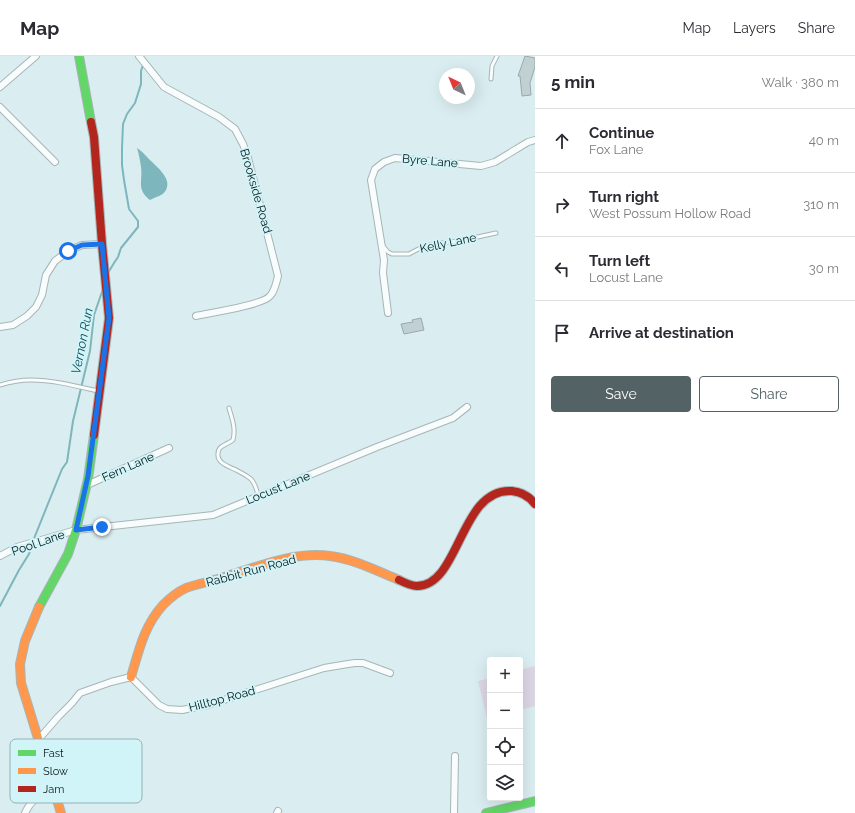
<!DOCTYPE html>
<meta charset="utf-8">
<style>
body{margin:0;font-family:Raleway,sans-serif;background:#f2f2f3;color:#2b2b33}
.controls{position:absolute;right:12px;bottom:12px;display:grid;overflow:hidden;border-radius:4px;box-shadow:0 4px 16px #0002}
.controls button{width:36px;height:36px;display:grid;place-items:center;padding:0;border:0;border-bottom:1px solid #e1e1e2;background:#fff;color:#2b2b33;font:20px sans-serif}
.compass{position:absolute;left:439px;top:12px;width:36px;height:36px;border-radius:50%;background:#fff;box-shadow:0 4px 16px #0002;rotate:317deg}
.stop{position:absolute;width:12px;height:12px;margin:-9px;border:3px solid #1a73e8;border-radius:50%;background:#fff}
.stop.end{background:#1a73e8;border-color:#fff;box-shadow:0 1px 4px #0008}
.list{margin:0;padding:0;list-style:none}
h2{display:flex;justify-content:space-between;align-items:center;height:52px;margin:0;padding:0 16px;font-size:17px}
h2 small{font-size:13px;font-weight:400;color:#7c7c81}
.list li{display:grid;grid-template-columns:26px 1fr auto;gap:12px;align-items:center;box-sizing:border-box;height:64px;padding:0 16px;border-top:1px solid #e1e1e2}
.list b{display:block;font-size:15px;white-space:nowrap}
.list p{margin:0;font-size:13px;white-space:nowrap;color:#7c7c81}
.list em{font-size:13px;font-style:normal;color:#7c7c81}
.actions{display:flex;gap:8px;padding:12px 16px}
.actions a{flex:1;padding:9px 0;border:1px solid #536264;border-radius:4px;text-align:center;font-size:14px;color:#536264}
.actions .main{background:#536264;color:#fff}
.icon{flex:none;width:22px;height:22px;fill:none;stroke:currentColor;stroke-width:2;stroke-linecap:round;stroke-linejoin:round}
.map{position:relative;flex:none;width:535px;height:757px;overflow:hidden}
header{display:flex;align-items:center;gap:24px;box-sizing:border-box;height:56px;padding:0 20px;background:#fff;border-bottom:1px solid #e1e1e2}
header strong{font-size:19px}
nav{display:flex;gap:22px;margin-inline-start:auto;font-size:14px}
main{display:flex}
aside{flex:1;background:#fff}
.map>svg:first-child{display:block}
</style>
<header>
<strong>Map</strong>
<nav><a>Map</a><a>Layers</a><a>Share</a></nav>
</header>
<main>
<div class="map">
<svg width="535" height="757" viewBox="0 0 535 757">
<rect width="100%" height="100%" fill="#daedf0"/>
<g fill="#ddd6e5">
<path d="M535 610V650L520 654V614Z"/>
<path d="M490 622V661L487 662 478 625Z"/>
</g>
<path fill="#7eb6bd" d="M137 92C143 96 146 100 151 105 158 112 172 123 166 134 163 140 155 141 150 144 136 133 143 125 141 111 140 105 139 98 137 92Z"/>
<g fill="none" stroke-linecap="round" stroke-linejoin="round">
<g stroke="#7eb6bd" stroke-width="2">
<path d="M108 217 114 207 118 201 121 192 138 171V165L129 153 124 124 122 109V92L123 68 127 58 135 47 141 28V15L143 9"/>
<path d="M33 485 62 413 67 406 73 365 90 295 94 259 103 233"/>
<path d="M0 550 19 514 29 498 32 489"/>
</g>
</g>
<g fill="#c1d0d2" stroke="#9aa9ab">
<path d="M525 0 535 2V11L530 27 531 39 522 40 520 20H518Z"/>
<path d="M421 262 424 274 404 278 401 268 413 266 412 264Z"/>
</g>
<g fill="none" stroke-linecap="round" stroke-linejoin="round">
<g stroke="#a7b5b7" stroke-width="5">
<g id="lane">
<path d="M491 23 492 10 497 0"/>
<path d="M383 190 388 196 392 198H409L424 190 439 187 459 185 496 177"/>
<path d="M0 329C10 326 20 324 31 324 53 324 76 330 98 335"/>
<path d="M229 352C232 363 236 372 233 384 229 387 223 389 220 392 218 394 218 396 218 398 217 408 231 411 238 415 242 417 247 420 251 423 255 428 257 434 258 440"/>
</g>
</g>
<g stroke="#a7b5b7" stroke-width="8">
<g id="street">
<path d="M139 0 164 31 219 61 235 73 243 88 248 102 278 220C276 227 275 235 270 240 263 249 210 257 196 260"/>
<path d="M0 31 36 0"/>
<path d="M0 51 55 106"/>
<path d="M388 257 383 217 384 204 371 124 375 113 384 106 395 102 481 110 495 106 528 86 535 84"/>
<path d="M0 271 13 269 27 260 36 251 42 239 46 219 55 205 68 195 82 189 102 188"/>
<path d="M87 429 169 392"/>
<path d="M0 500 17 491 76 474 213 459 377 391 453 362 467 351"/>
<path d="M38 684 58 661 72 647 80 637 111 626 131 621 159 649 167 653 182 654 208 649 324 612 348 608 355 607H363L390 617"/>
<path d="M25 757C32 742 40 740 53 731"/>
<path d="M277 757 278 755"/>
<path d="M454 757 455 700"/>
</g>
</g>
<g stroke="#a7b5b7" stroke-width="10">
<g id="fast">
<path d="M79 0 91 66"/>
<path d="M39 551 68 498 76 474 88 423 94 379"/>
<path d="M486 757 535 745"/>
</g>
</g>
<g stroke="#a7b5b7" stroke-width="10">
<g id="slow">
<path d="M39 551 25 585 20 608 21 627 61 757"/>
<path d="M131 621C139 594 144 570 163 549 170 542 177 536 186 532 197 528 209 526 221 522 255 512 293 495 330 500 354 503 377 515 399 524"/>
</g>
</g>
<g stroke="#a7b5b7" stroke-width="10">
<g id="jam">
<path d="M91 66 94 81 102 188 109 262 94 379"/>
<path d="M399 524C405 527 411 530 417 530 460 530 460 431 512 435 522 436 529 440 535 448"/>
</g>
</g>
<use href="#lane" stroke="#f9fcfd" stroke-width="3"/>
<use href="#street" stroke="#f9fcfd" stroke-width="6"/>
<use href="#fast" stroke="#63d668" stroke-width="8"/>
<use href="#slow" stroke="#ff974d" stroke-width="8"/>
<use href="#jam" stroke="#b3261e" stroke-width="8"/>
</g>
<g fill="none" stroke-linecap="round" stroke-linejoin="round">
<path stroke="#1a73e8" stroke-width="5" d="M68 195 82 189 102 188 109 262 88 420 76 474 102 471"/>
</g>
<g text-anchor="middle" dominant-baseline="central" stroke-width="4" stroke-linejoin="round" paint-order="stroke">
<g font-size="12" fill="#0a1719" stroke="#d1f4f9">
<text transform="translate(430 105) rotate(5)">Byre Lane</text>
<text transform="translate(256 135) rotate(74)">Brookside Road</text>
<text transform="translate(448 187) rotate(-12)">Kelly Lane</text>
<text transform="translate(128 411) rotate(-24)">Fern Lane</text>
<text transform="translate(278 432) rotate(-22)">Locust Lane</text>
<text transform="translate(38 487) rotate(-19)">Pool Lane</text>
<text transform="translate(251 515) rotate(-15)">Rabbit Run Road</text>
<text transform="translate(222 643) rotate(-15)">Hilltop Road</text>
</g>
<g font-size="13" font-style="italic" fill="#125259" stroke="#d1f4f9">
<text transform="translate(82 285) rotate(-79)">Vernon Run</text>
</g>
</g>
<rect x="10" y="683" width="132" height="64" rx="6" fill="#d1f4f9" stroke="#95b2b6" stroke-width="1"/>
<rect x="18" y="694" width="18" height="6" fill="#63d668"/>
<rect x="18" y="712" width="18" height="6" fill="#ff974d"/>
<rect x="18" y="730" width="18" height="6" fill="#b3261e"/>
<g font-size="11" fill="#0a1719">
<text x="43" y="701">Fast</text>
<text x="43" y="719">Slow</text>
<text x="43" y="737">Jam</text>
</g>
</svg>
<div class="controls">
<button>+</button>
<button>−</button>
<button><svg class="icon" aria-label="locate" viewBox="0 0 24 24"><circle cx="12" cy="12" r="6"/><path d="M12 2v4M12 18v4M2 12h4M18 12h4"/></svg></button>
<button><svg class="icon" aria-label="layers" viewBox="0 0 24 24"><path d="M12 4l9 5-9 5-9-5zM3 14l9 5 9-5"/></svg></button>
</div>
<svg class="compass" viewBox="-18 -18 36 36"><path d="M0-13l5 13h-10z" fill="#e53935"/><path d="M0 13l5-13h-10z" fill="#7c7c81"/></svg>
<div class="stop" style="left:68px;top:195px"></div>
<div class="stop end" style="left:102px;top:471px"></div>
</div>
<aside>
<h2>5 min<small>Walk · 380 m</small></h2>
<ul class="list">
<li><svg class="icon" aria-label="ahead" viewBox="0 0 24 24"><path d="M12 20V5M6 11l6-6 6 6"/></svg><div><b>Continue</b><p>Fox Lane</p></div><em>40 m</em></li>
<li><svg class="icon" aria-label="right" viewBox="0 0 24 24"><path d="M7 20v-9h11M14 6l5 5-5 5"/></svg><div><b>Turn right</b><p>West Possum Hollow Road</p></div><em>310 m</em></li>
<li><svg class="icon" aria-label="left" viewBox="0 0 24 24"><path d="M17 20v-9H6M10 6l-5 5 5 5"/></svg><div><b>Turn left</b><p>Locust Lane</p></div><em>30 m</em></li>
<li><svg class="icon" aria-label="arrive" viewBox="0 0 24 24"><path d="M6 21V4h12l-3 4 3 4H6"/></svg><div><b>Arrive at destination</b></div></li>
</ul>
<div class="actions"><a class="main">Save</a><a>Share</a></div>
</aside>
</main>
